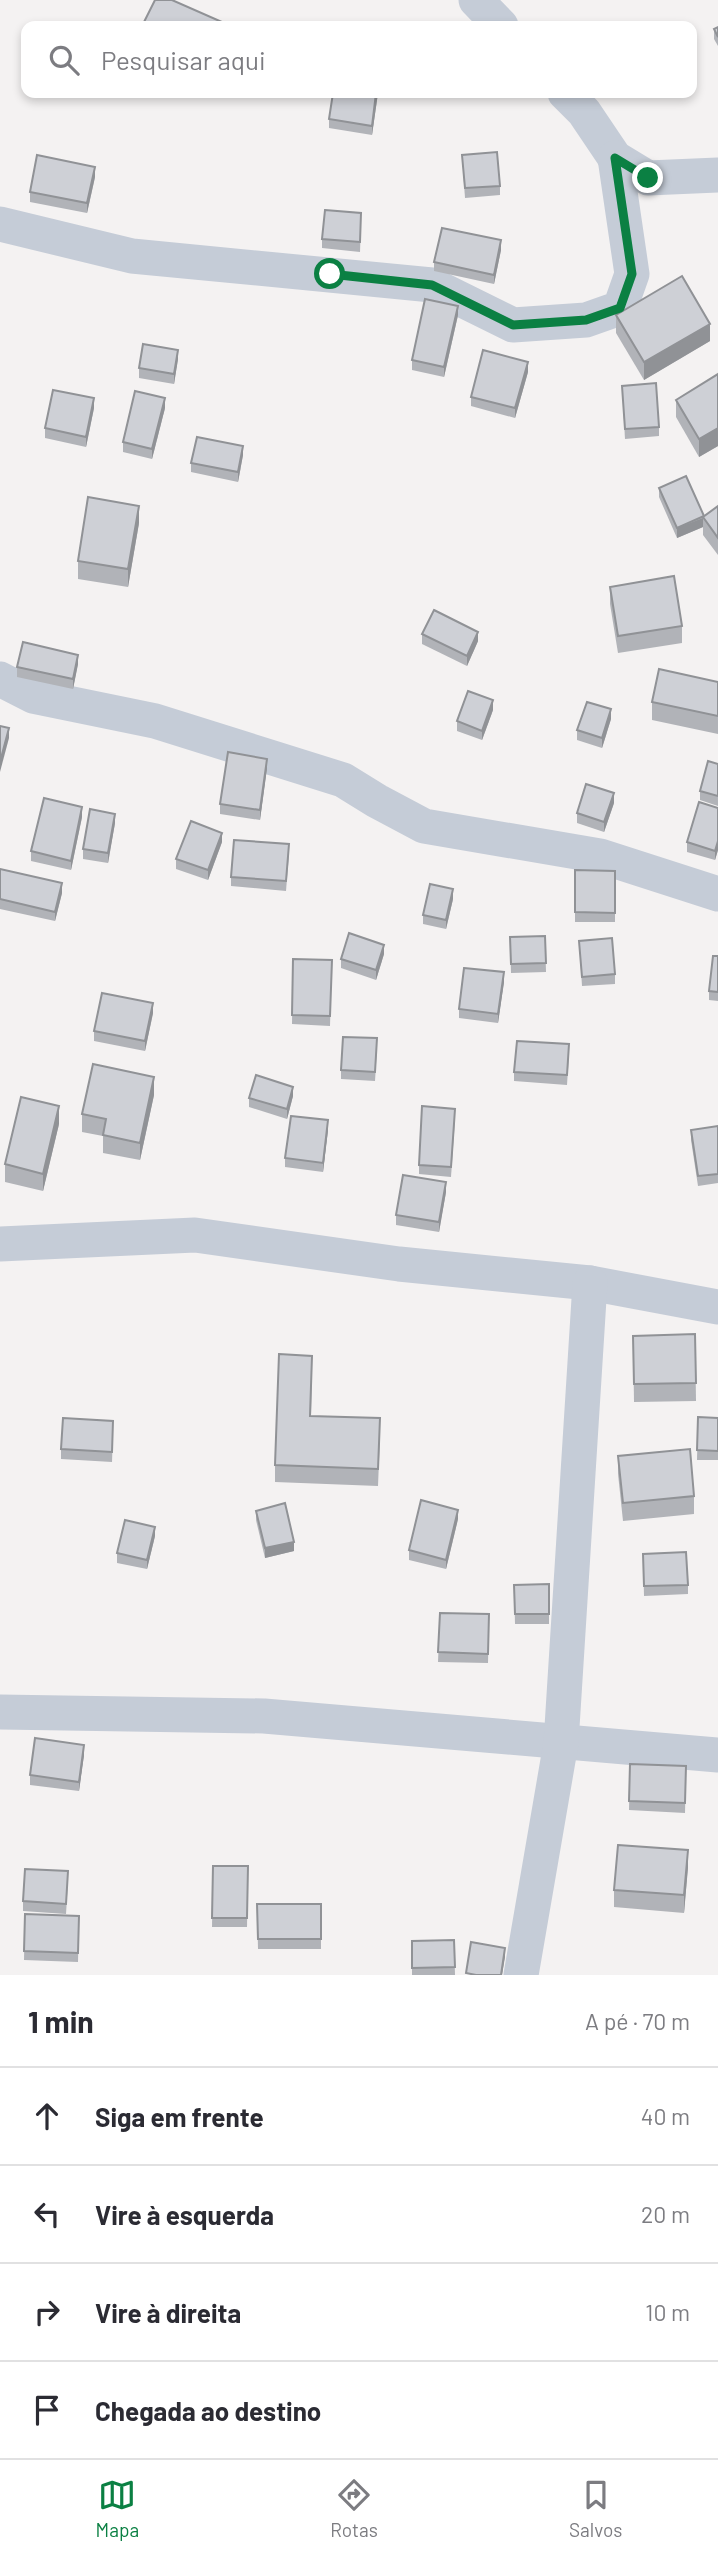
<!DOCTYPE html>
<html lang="pt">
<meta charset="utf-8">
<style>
body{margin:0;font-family:Barlow,sans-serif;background:#f2f2f3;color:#2b2b33}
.stop{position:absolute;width:21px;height:21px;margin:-16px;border:5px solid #0b8043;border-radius:50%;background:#fff}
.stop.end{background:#0b8043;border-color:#fff;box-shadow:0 2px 7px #0008}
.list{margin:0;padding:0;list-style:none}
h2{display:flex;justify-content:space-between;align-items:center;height:91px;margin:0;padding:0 28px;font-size:30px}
h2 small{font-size:23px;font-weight:400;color:#7c7c81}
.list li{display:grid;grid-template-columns:46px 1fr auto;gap:21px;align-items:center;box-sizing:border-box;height:98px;padding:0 28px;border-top:2px solid #e1e1e2}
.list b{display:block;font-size:26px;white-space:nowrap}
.list em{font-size:23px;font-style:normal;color:#7c7c81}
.icon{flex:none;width:38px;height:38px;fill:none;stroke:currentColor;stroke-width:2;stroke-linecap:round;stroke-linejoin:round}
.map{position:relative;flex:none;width:718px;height:1975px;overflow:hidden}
.search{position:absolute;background:#fff;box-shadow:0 4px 10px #0003;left:21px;right:21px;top:21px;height:77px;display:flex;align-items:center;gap:18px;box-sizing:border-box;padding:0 24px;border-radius:14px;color:#7c7c81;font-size:26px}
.sheet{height:483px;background:#fff}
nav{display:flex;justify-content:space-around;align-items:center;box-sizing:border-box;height:98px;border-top:2px solid #e1e1e2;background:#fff;font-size:19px;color:#7c7c81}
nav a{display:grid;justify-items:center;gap:4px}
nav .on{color:#0b8043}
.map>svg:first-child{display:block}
</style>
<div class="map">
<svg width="718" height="1975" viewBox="0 0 718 1975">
<rect width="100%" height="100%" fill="#f4f2f2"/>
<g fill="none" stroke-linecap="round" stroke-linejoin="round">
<g stroke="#c5ccd7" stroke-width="35">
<path d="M476 0 501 26"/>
<path d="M565 93 584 112 615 158 648 178 718 175"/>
<path d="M0 224 132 256 432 285 513 325 586 320 620 308 632 274 615 158"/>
<path d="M0 679 33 696 155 721 343 780 377 801 424 826 600 856 718 894"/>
<path d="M0 1244 195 1235 399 1264 590 1283 718 1307"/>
<path d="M0 1712 264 1716 718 1755"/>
<path d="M521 1975 561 1743 590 1283"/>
</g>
</g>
<g fill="#b1b3b8">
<path d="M718 27V46L714 39V29Z"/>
<path d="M333 93H378L372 135 329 128V119Z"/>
<path d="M415 93H443L442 98Z"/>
<path d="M462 155 500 186V195L465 198Z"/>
<path d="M95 177 87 213 30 202V192Z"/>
<path d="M361 223 360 252 322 248V239Z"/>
<path d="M501 250 494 284 434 271V262Z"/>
<path d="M458 315 444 377 412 370V360Z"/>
<path d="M616 315 710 341 644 380 616 333Z"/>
<path d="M178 359 174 384 139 378V368Z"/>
<path d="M528 372 515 418 471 406V397Z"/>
<path d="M718 374V446L699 457 676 417V400Z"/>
<path d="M622 386 659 427V436L625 439Z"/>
<path d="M94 408 86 447 45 438V428Z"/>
<path d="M165 408 152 459 123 452V442Z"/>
<path d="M243 455 238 482 191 472V463Z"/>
<path d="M659 488 704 516 718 506V555L703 535V527L677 538 659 497Z"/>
<path d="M139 523 128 587 78 579V561Z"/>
<path d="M610 587 682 626V643L618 653 610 604Z"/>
<path d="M422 634 478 641 467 666 422 644Z"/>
<path d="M78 664 73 689 17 677V667Z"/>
<path d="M718 682V734L652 720V702Z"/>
<path d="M493 710 482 740 457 731V721Z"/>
<path d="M611 719 602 748 577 740V730Z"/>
<path d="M718 764V806L700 800V791Z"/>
<path d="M267 768 260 820 220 814V804Z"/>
<path d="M614 803 604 832 577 823V813Z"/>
<path d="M718 808V850L715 860 687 852V842Z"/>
<path d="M82 817 71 870 31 861V851Z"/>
<path d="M115 823 108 863 83 859V849Z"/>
<path d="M222 842 208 880 176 869V859Z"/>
<path d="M289 854 286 891 231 886V877Z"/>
<path d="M0 869 62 893 55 921 0 909Z"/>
<path d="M575 870 615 871V922H575Z"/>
<path d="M453 899 446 929 423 924V915Z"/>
<path d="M545 936 546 972 511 973 510 937Z"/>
<path d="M579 941 615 974V984L582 986Z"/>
<path d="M384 954 376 980 341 968V959Z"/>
<path d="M718 956V1001L709 1000V991Z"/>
<path d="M293 959 332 960 330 1026 292 1024Z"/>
<path d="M504 982 498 1023 459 1018V1009Z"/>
<path d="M153 1013 145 1051 94 1041V1031Z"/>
<path d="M377 1048 375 1081 341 1079V1070Z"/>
<path d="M569 1054 567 1085 514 1081V1072Z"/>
<path d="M154 1095 140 1160 103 1153V1136L82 1132V1114Z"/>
<path d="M293 1096 287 1119 249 1107V1098Z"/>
<path d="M455 1119 451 1177 419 1174V1165Z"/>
<path d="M59 1124 43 1191 5 1182V1164Z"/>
<path d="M718 1126V1183L698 1186 691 1140V1130Z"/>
<path d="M328 1130 323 1172 285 1167V1158Z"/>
<path d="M446 1192 439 1232 396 1225V1215Z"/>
<path d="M695 1334 696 1401 634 1402 633 1336Z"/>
<path d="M312 1373 311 1416 380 1436 378 1486 275 1482V1465Z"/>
<path d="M698 1417 718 1418V1460H697Z"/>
<path d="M113 1431 112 1462 61 1459V1449Z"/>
<path d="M618 1456 694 1496V1514L623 1521 618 1474Z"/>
<path d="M256 1511 294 1551 265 1558 256 1520Z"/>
<path d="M458 1519 446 1569 409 1560V1550Z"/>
<path d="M155 1536 147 1569 117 1563V1553Z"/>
<path d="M643 1554 688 1585V1594L644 1596Z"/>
<path d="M549 1584V1624H515L514 1585Z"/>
<path d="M440 1613 489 1614 488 1663 438 1662Z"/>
<path d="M84 1755 79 1791 30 1785V1775Z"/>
<path d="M630 1764 686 1766 685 1813 629 1810Z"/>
<path d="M213 1866H248L247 1927H212Z"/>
<path d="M688 1867 684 1913 614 1907V1890Z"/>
<path d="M68 1880 66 1914 23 1911V1901Z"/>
<path d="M257 1904H321V1949H258Z"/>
<path d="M25 1914 79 1916 78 1962 24 1960Z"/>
<path d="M454 1940 455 1975H412V1941Z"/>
</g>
<g fill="#909296">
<path d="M376 93H378L372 135V126Z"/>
<path d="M95 167V177L87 213V203Z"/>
<path d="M501 240V250L494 284V275Z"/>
<path d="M458 306V315L444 377V367Z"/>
<path d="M710 324V341L644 380V362Z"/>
<path d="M178 350V359L174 384V374Z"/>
<path d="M528 362V372L515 418V408Z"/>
<path d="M94 398V408L86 447V437Z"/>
<path d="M165 398V408L152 459V449Z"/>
<path d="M718 428V446L699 457V439Z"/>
<path d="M243 446V455L238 482V472Z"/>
<path d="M139 506V523L128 587V569Z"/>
<path d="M703 518V527L677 538V528Z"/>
<path d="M478 632V641L467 666V656Z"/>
<path d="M78 655V664L73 689V679Z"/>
<path d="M493 700V710L482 740V731Z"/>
<path d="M611 709V719L602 748V738Z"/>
<path d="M9 728V738L0 772V762Z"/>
<path d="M267 759V768L260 820V810Z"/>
<path d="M614 793V803L604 832V822Z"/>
<path d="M82 807V817L71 870V861Z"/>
<path d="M115 814V823L108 863V853Z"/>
<path d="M222 833V842L208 880V870Z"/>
<path d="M718 841V850L715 860V851Z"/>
<path d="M62 883V893L55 921V912Z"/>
<path d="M453 889V899L446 929V920Z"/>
<path d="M384 945V954L376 980V970Z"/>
<path d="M504 972V982L498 1023V1014Z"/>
<path d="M153 1003V1013L145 1051V1041Z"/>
<path d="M154 1077V1095L140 1160V1143Z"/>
<path d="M293 1087V1096L287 1119V1109Z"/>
<path d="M59 1106V1124L43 1191V1174Z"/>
<path d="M328 1120V1130L323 1172V1163Z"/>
<path d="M446 1182V1192L439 1232V1222Z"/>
<path d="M458 1510V1519L446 1569V1560Z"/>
<path d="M155 1527V1536L147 1569V1560Z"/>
<path d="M294 1542V1551L265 1558V1548Z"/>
<path d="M84 1745V1755L79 1791V1782Z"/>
<path d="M688 1850V1867L684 1913V1895Z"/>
<path d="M505 1948V1957L502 1975H501Z"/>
</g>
<g fill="#ced0d6" stroke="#909296" stroke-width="2">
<path d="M155 0H172L222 22 220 26H142Z"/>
<path d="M718 27V37L714 29Z"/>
<path d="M333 93H376L372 126 329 119Z"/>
<path d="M497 152 500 186 465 188 462 155Z"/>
<path d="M37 155 95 167 87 203 30 192Z"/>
<path d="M325 210 361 213 360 242 322 239Z"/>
<path d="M442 228 501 240 494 275 434 262Z"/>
<path d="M682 276 710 324 644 362 616 315Z"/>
<path d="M425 299 458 306 444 367 412 360Z"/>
<path d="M143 344 178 350 174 374 139 368Z"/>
<path d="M483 350 528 362 515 408 471 397Z"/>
<path d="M718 374V428L699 439 676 400Z"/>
<path d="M656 383 659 427 625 429 622 386Z"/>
<path d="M53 390 94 398 86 437 45 428Z"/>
<path d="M135 391 165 398 152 449 123 442Z"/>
<path d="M197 437 243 446 238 472 191 463Z"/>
<path d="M686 476 704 516 677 528 659 488Z"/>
<path d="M88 497 139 506 128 569 78 561Z"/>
<path d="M718 506V538L703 517Z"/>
<path d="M674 576 682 626 618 636 610 587Z"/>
<path d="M434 610 478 632 467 656 422 634Z"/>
<path d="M23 642 78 655 73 679 17 667Z"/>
<path d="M659 669 718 682V716L652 702Z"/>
<path d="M468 691 493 700 482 731 457 721Z"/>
<path d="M587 702 611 709 602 738 577 730Z"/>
<path d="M0 726 9 728 0 762Z"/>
<path d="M228 752 267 759 260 810 220 804Z"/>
<path d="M708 761 718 764V796L700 791Z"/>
<path d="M586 784 614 793 604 822 577 813Z"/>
<path d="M44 798 82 807 71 861 31 851Z"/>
<path d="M699 802 718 808V841L715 851 687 842Z"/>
<path d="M90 809 115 814 108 853 83 849Z"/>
<path d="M191 821 222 833 208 870 176 859Z"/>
<path d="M234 840 289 844 286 881 231 877Z"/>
<path d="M0 869 62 883 55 912 0 899Z"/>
<path d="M575 870 615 871V913L575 912Z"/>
<path d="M430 884 453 889 446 920 423 915Z"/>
<path d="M349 933 384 945 376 970 341 959Z"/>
<path d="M545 936 546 963 511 964 510 937Z"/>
<path d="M612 938 615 974 582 977 579 941Z"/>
<path d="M713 956H718V992L709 991Z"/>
<path d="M293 959 332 960 330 1016 292 1015Z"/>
<path d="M464 968 504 972 498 1014 459 1009Z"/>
<path d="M102 993 153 1003 145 1041 94 1031Z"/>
<path d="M343 1037 377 1038 375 1072 341 1070Z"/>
<path d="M517 1041 569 1044 567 1075 514 1072Z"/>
<path d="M93 1064 154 1077 140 1143 103 1135 106 1119 82 1114Z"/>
<path d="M256 1075 293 1087 287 1109 249 1098Z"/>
<path d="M21 1097 59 1106 43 1174 5 1164Z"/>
<path d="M422 1106 455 1109 451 1167 419 1165Z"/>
<path d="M291 1116 328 1120 323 1163 285 1158Z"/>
<path d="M718 1126V1174L698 1176 691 1130Z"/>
<path d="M403 1175 446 1182 439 1222 396 1215Z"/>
<path d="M695 1334 696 1383 634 1384 633 1336Z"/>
<path d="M279 1354 312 1356 310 1416 380 1418 378 1469 275 1465Z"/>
<path d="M698 1417 718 1418V1451L697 1450Z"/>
<path d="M63 1418 113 1421 112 1452 61 1449Z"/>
<path d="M690 1449 694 1496 623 1503 618 1456Z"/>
<path d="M421 1500 458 1510 446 1560 409 1550Z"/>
<path d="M285 1503 294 1542 265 1548 256 1511Z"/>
<path d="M125 1520 155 1527 147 1560 117 1553Z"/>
<path d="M686 1552 688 1585 644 1586 643 1554Z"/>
<path d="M549 1584V1614H515L514 1585Z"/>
<path d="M440 1613 489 1614 488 1654 438 1652Z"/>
<path d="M35 1738 84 1745 79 1782 30 1775Z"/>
<path d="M630 1764 686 1766 685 1803 629 1801Z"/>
<path d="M618 1845 688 1850 684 1895 614 1890Z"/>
<path d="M213 1866H248L247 1918H212Z"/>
<path d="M25 1869 68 1871 66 1904 23 1901Z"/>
<path d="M257 1904H321V1939H258Z"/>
<path d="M25 1914 79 1916 78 1953 24 1951Z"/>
<path d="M454 1940 455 1967 412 1968V1941Z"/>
<path d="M471 1942 505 1948 501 1975H476L466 1973Z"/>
</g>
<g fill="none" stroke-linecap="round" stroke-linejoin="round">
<path stroke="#0b8043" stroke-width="9" d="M330 274 432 285 513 325 586 320 620 308 632 274 615 158 648 178"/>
</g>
</svg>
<div class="stop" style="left:330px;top:274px"></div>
<div class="stop end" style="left:648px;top:178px"></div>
<div class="search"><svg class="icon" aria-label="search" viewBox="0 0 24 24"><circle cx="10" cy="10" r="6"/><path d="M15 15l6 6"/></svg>Pesquisar aqui</div>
</div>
<section class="sheet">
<h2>1 min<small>A pé · 70 m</small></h2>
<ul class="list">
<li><svg class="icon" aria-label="ahead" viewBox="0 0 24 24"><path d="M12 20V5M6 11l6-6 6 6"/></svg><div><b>Siga em frente</b></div><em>40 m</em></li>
<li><svg class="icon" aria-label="left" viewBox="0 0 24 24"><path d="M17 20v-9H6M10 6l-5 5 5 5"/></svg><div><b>Vire à esquerda</b></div><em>20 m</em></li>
<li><svg class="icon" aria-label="right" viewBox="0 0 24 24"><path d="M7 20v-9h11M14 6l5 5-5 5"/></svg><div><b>Vire à direita</b></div><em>10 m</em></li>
<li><svg class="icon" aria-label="arrive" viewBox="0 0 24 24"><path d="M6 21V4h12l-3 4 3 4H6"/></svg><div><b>Chegada ao destino</b></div></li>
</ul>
</section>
<nav>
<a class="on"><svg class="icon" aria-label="map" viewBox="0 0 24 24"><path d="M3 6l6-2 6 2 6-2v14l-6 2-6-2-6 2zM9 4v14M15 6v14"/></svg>Mapa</a>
<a><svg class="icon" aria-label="directions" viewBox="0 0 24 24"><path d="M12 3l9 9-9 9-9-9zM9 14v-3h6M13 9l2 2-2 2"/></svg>Rotas</a>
<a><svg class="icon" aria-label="saved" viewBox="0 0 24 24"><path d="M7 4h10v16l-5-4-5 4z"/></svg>Salvos</a>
</nav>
